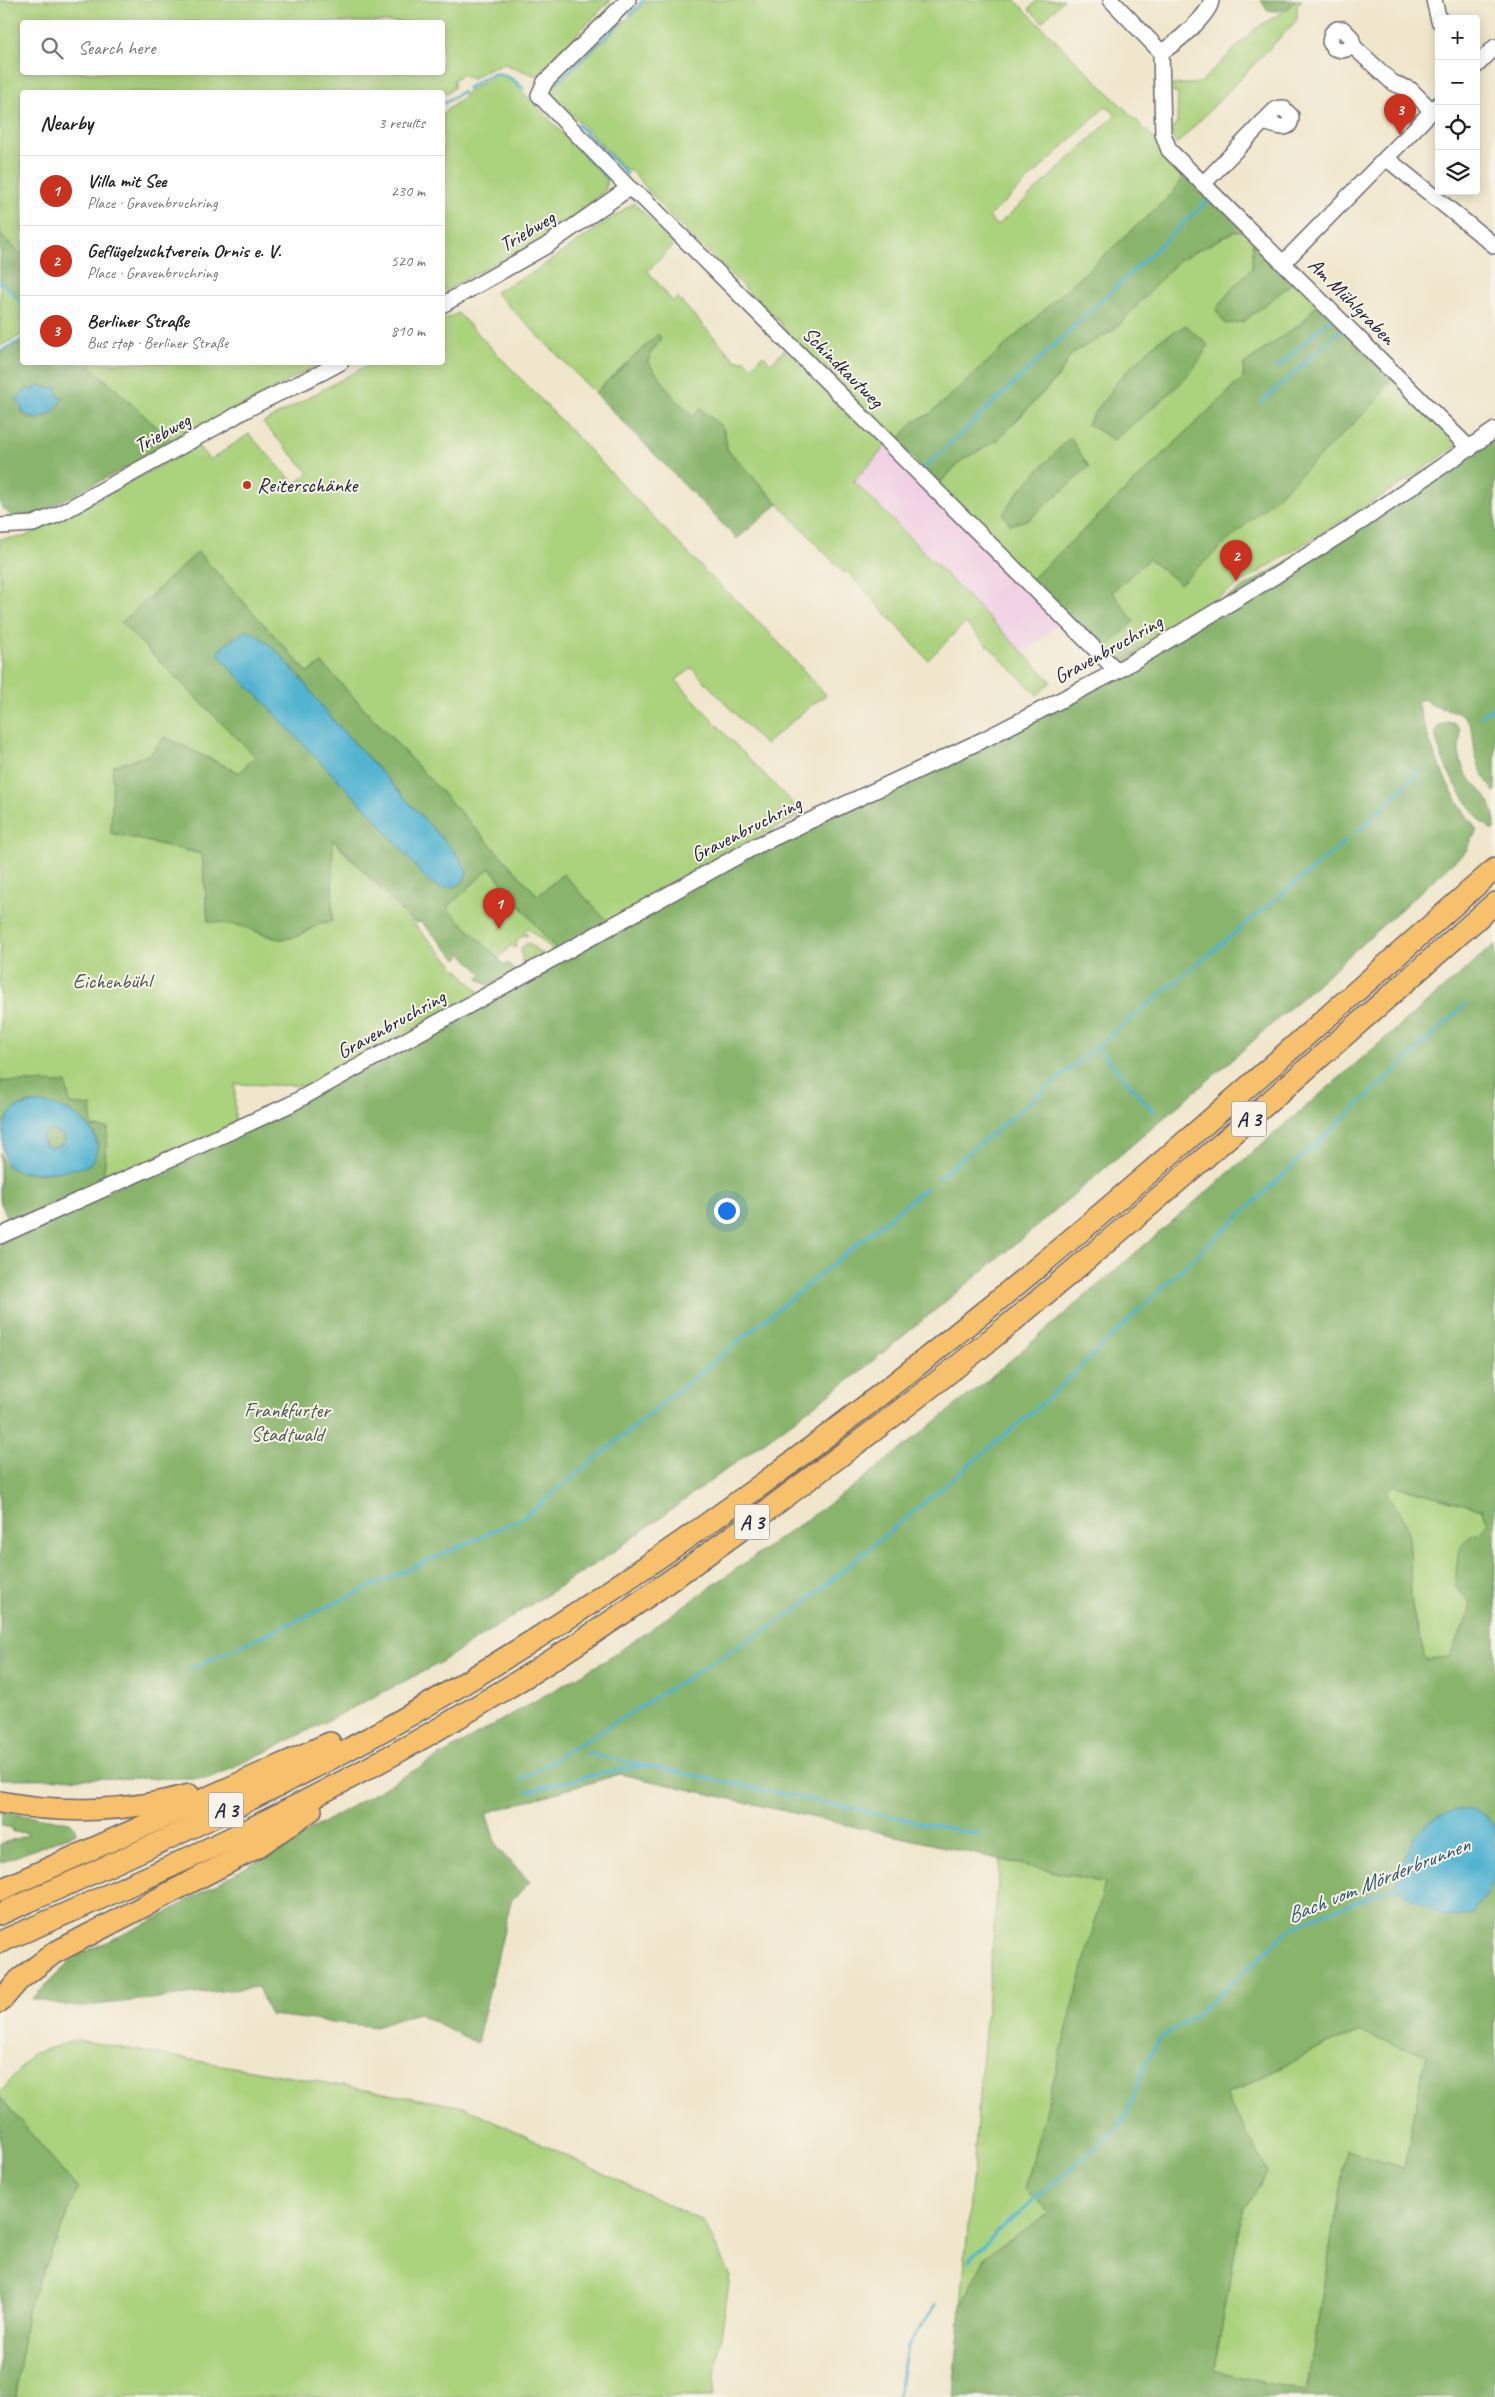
<!DOCTYPE html>
<meta charset="utf-8">
<style>
body{margin:0;font-family:Caveat,sans-serif;background:#f6f6f6;color:#222}
.controls{position:absolute;right:15px;top:15px;display:grid;overflow:hidden;border-radius:5px;box-shadow:0 2px 12px #0003}
.controls button{width:45px;height:45px;display:grid;place-items:center;padding:0;border:0;border-bottom:1px solid #e0e0e0;background:#fff;color:#222;font:25px sans-serif}
.you{position:absolute;left:726px;top:1210px;width:18px;height:18px;margin:-12px;border:4px solid #fff;border-radius:50%;background:#1a73e8;box-shadow:0 0 0 8px #1a73e833}
.badge{display:grid;place-items:center;width:32px;height:32px;border-radius:50%;background:#c8321e;color:#fff;font-size:16px;font-weight:700}
.pin{position:absolute;translate:-50% -41px;filter:drop-shadow(0 1px 2px #0008)}
.pin::after{content:'';position:absolute;top:26px;width:18px;height:15px;background:inherit;clip-path:polygon(0 0,100% 0,50% 100%)}
.list{margin:0;padding:0;list-style:none}
h2{display:flex;justify-content:space-between;align-items:center;height:65px;margin:0;padding:0 20px;font-size:21px}
h2 small{font-size:16px;font-weight:400;color:#767676}
.list li{display:grid;grid-template-columns:32px 1fr auto;gap:15px;align-items:center;box-sizing:border-box;height:70px;padding:0 20px;border-top:1px solid #e0e0e0}
.list b{display:block;font-size:19px;white-space:nowrap}
.list p{margin:0;font-size:16px;white-space:nowrap;color:#767676}
.list em{font-size:16px;font-style:normal;color:#767676}
.icon{flex:none;width:28px;height:28px;fill:none;stroke:currentColor;stroke-width:2;stroke-linecap:round;stroke-linejoin:round}
.map{position:relative;flex:none;width:1495px;height:2397px;overflow:hidden}
.search{position:absolute;background:#fff;box-shadow:0 2px 12px #0003;left:20px;top:20px;width:425px;height:55px;display:flex;align-items:center;gap:12px;box-sizing:border-box;padding:0 18px;border-radius:5px;color:#767676;font-size:19px}
.panel{position:absolute;background:#fff;box-shadow:0 2px 12px #0003;left:20px;top:90px;width:425px;height:275px;border-radius:5px}
.map>svg:first-child{display:block}
</style>
<div class="map">
<svg width="1495" height="2397" viewBox="0 0 1495 2397">
<rect width="100%" height="100%" fill="#f7f3e8"/>
<filter id="ink" filterUnits="userSpaceOnUse"><feTurbulence type="fractalNoise" baseFrequency=".02" numOctaves="2"/><feDisplacementMap in="SourceGraphic" scale="10" xChannelSelector="R" yChannelSelector="G"/><feConvolveMatrix kernelMatrix="1 2 1 2 8 2 1 2 1" color-interpolation-filters="sRGB"/></filter>
<filter id="wash" filterUnits="userSpaceOnUse"><feTurbulence type="fractalNoise" baseFrequency=".0096" numOctaves="4" result="noise"/><feDisplacementMap in="SourceGraphic" scale="20" xChannelSelector="R" yChannelSelector="G"/><feGaussianBlur stdDeviation="1.12" result="paint"/><feColorMatrix in="noise" values="0 0 0 0 0 0 0 0 0 0 0 0 0 0 0 0 0 1.4 0 .05"/><feComposite in="paint" operator="in"/></filter>
<g filter="url(#wash)">
<rect width="100%" height="100%" fill="#f0e6cc"/>
<path fill="#f1d0e4" d="M886 446 1061 622 1024 654 854 480Z"/>
<g fill="#abd27d" stroke="#667a5c" fill-rule="evenodd">
<path d="M0 0H611L577 34 578 41 537 76 504 64 490 68 471 79 463 74 454 79V88L443 95 442 92H22V255L3 236 0 237ZM22 22H442V72H22Z"/>
<path d="M648 0H1015L1161 145 1185 172 1174 192 930 414 913 422 901 448 817 360 795 342 778 320 670 216 633 172 626 170 549 91ZM1106 106 1116 115 997 226 989 217Z"/>
<path d="M1037 0H1064L1042 22 1029 9Z"/>
<path d="M1296 0H1302L1297 5V20L1177 144 1173 139 1172 128 1177 123 1178 93 1173 92 1172 85 1200 83 1256 28 1286 10Z"/>
<path d="M497 74 510 78 607 180 605 191C576 215 538 247 502 259L443 292V113L465 96 464 94Z"/>
<path d="M634 203 675 244 648 271 673 302 678 298 736 361 738 359 742 362 744 359 752 366 763 355 771 363 784 350 791 357 795 355 886 446 854 481 1048 678 1051 682 1037 695 965 623 928 660 848 572H843L727 449C725 426 718 424 701 409L693 416 673 396 648 362 650 354 661 339 624 365 595 393 495 292 535 271Z"/>
<path d="M1244 231 1253 240 1252 268 1231 290 1216 310 1243 322 1295 281 1317 304 1303 322 1244 364 1243 378 1031 580 937 486 962 460 998 440 1059 376 1071 354 1114 330 1178 261 1233 232ZM1121 377 1134 421 1114 440 1087 424ZM1070 438 1089 467 1018 492Z"/>
<path d="M0 283 22 304V335L0 346Z"/>
<path d="M458 313 705 571 765 628 826 695 809 707 765 745 692 668 676 680 728 737 803 814 715 859 608 922 563 874 538 896 322 663 308 673 198 552 121 623 255 756 240 773 164 737 149 755 113 766 111 833 202 854 208 921C220 922 232 922 243 926 256 931 269 939 284 939 302 939 314 923 332 921V839L479 992 314 1086 235 1084V1125L103 1184 108 1128 91 1127 70 1104 0 1088V539L24 537 198 446 210 460 249 434 295 484 309 473 263 423 371 363 442 362 443 320Z"/>
<path d="M87 363H321L174 443Z"/>
<path d="M1392 378 1458 445 1412 477 1116 661 1105 650 1134 621 1111 593 1149 558 1180 583Z"/>
<path d="M490 868 556 950 553 952C546 942 537 937 528 928L524 932 528 935C519 936 517 939 515 948L511 945 498 959 446 908Z"/>
<path d="M528 943 545 956 525 967 522 961 521 948Z"/>
<path d="M1393 1485 1482 1509 1488 1523 1455 1586 1469 1601 1470 1612 1449 1657 1425 1660C1422 1643 1417 1628 1413 1611 1406 1581 1416 1545 1402 1516 1398 1506 1390 1504 1386 1491Z"/>
<path d="M1000 1860 1106 1883 1025 2189 1050 2213 987 2255 961 2306Z"/>
<path d="M1358 2032 1426 2054 1404 2168 1346 2151 1306 2393 1214 2370 1242 2212 1268 2172 1226 2096 1324 2045Z"/>
<path d="M77 2040 465 2107 704 2222 730 2276 712 2397H16L27 2309 78 2189 0 2097V2093L32 2054Z"/>
</g>
<g fill="#88b46c" stroke="#556b54" fill-rule="evenodd">
<path d="M1261 0H1296C1286 10 1281 13 1267 10Z"/>
<path d="M1185 172 1244 231 1233 232 1178 261 1114 330 1071 354 1059 375 998 440 962 460 937 486 897 441 913 422 930 414 1174 192Z"/>
<path d="M2 236 22 255V304L0 283V237Z"/>
<path d="M1253 240 1295 281 1243 322 1225 324 1216 310 1231 290 1252 268Z"/>
<path d="M1317 304 1392 378 1375 403 1292 483 1180 584 1149 559 1112 592 1134 621 1105 650 1031 580 1243 378 1244 364 1303 322Z"/>
<path d="M1186 325 1208 345C1191 383 1145 412 1114 440L1087 424 1121 377 1158 341Z"/>
<path d="M658 334 661 338 650 354 648 362 673 396 693 416 701 409 723 428 725 434 727 449 778 504 737 539 595 393Z"/>
<path d="M22 342V362L87 363 174 443 27 519 13 518 0 505V353ZM39 385 47 388 52 387 58 397H61C60 400 61 403 60 405 54 415 30 426 22 412 20 408 20 401 20 396L26 390H33Z"/>
<path d="M1070 437 1089 467 1030 519 1010 525 1003 514 1018 492Z"/>
<path d="M1495 438V793C1488 784 1482 774 1478 763 1472 749 1476 729 1466 718 1455 706 1435 712 1424 699L1417 701C1430 748 1447 791 1477 830L1466 851 1226 1065 1005 1253 853 1377 612 1553 438 1664 270 1750 209 1778 0 1779V1241L287 1110 798 831 953 760Z"/>
<path d="M198 552 308 673 322 663 538 896 563 874 608 922 556 950 490 868 447 908 505 965 508 963 516 972 489 986 478 979 482 974 462 954 457 959 421 922 415 923 333 839 332 922H323L295 937 279 939 241 926 208 921 202 854 111 833 113 766 149 755 164 737 239 773 255 756 121 623ZM239 633 266 642 299 674 314 699 334 721 461 859 462 864 467 873C460 893 438 890 425 878L376 819 281 721 273 709 225 663 220 649Z"/>
<path d="M1448 722C1465 725 1460 736 1459 749 1459 755 1462 766 1465 772 1467 777 1473 782 1477 786 1489 800 1495 810 1495 828L1492 831 1485 823 1483 824C1463 798 1440 765 1435 732L1438 726Z"/>
<path d="M1495 944V2397H953L961 2306 987 2255 1049 2213 1025 2189 1105 1883 620 1774 486 1813 497 1848 530 1882 511 1901 477 2043 417 2013 376 2027 270 2015 258 1987 77 2007 32 1999 76 1956 154 1920 608 1659 853 1487 984 1383ZM1393 1485 1482 1509 1488 1523 1481 1533C1454 1537 1458 1564 1455 1586L1469 1601 1470 1612 1449 1657 1425 1659C1422 1643 1416 1628 1413 1611 1407 1581 1416 1545 1402 1516 1398 1506 1390 1504 1386 1491ZM1357 2032 1426 2054 1404 2168 1346 2151 1306 2393 1214 2370 1242 2212 1268 2172 1226 2095 1324 2045Z"/>
<path d="M1 1081 66 1083 70 1104 92 1106 91 1127 108 1128 103 1184 11 1225 0 1201V1152L3 1162C10 1165 18 1171 25 1173 39 1176 76 1169 90 1164 94 1157 98 1151 97 1142 94 1118 44 1096 23 1105 12 1110 4 1121 0 1131Z"/>
<circle cx="53" cy="1139" r="10"/>
<path d="M0 1812 70 1822 75 1827 76 1833 0 1863V1844L28 1835V1833L13 1832 12 1828 2 1826Z"/>
<path d="M0 2097 78 2189 27 2309 16 2397H0Z"/>
</g>
<g fill="#52b4d1" stroke="#3a6b86" fill-rule="evenodd">
<path d="M39 385 47 388 57 387 58 397H64L53 412 39 419 25 415 17 399 26 389 33 390Z"/>
<path d="M246 630C279 641 311 695 334 721L461 859 462 864 467 871 464 881C450 892 437 889 425 878L376 819 281 721C263 696 234 678 218 652L220 649Z"/>
<path d="M33 1103C58 1101 99 1121 97 1150 96 1155 94 1161 90 1164 82 1171 34 1174 22 1172 17 1171 12 1169 8 1166 0 1155 0 1122 12 1111 17 1106 26 1105 33 1103ZM49 1130 62 1133 65 1140 63 1144 52 1148 44 1145 42 1136Z"/>
<path d="M1457 1810H1474L1487 1817 1495 1829V1879L1472 1915 1445 1917 1394 1888C1410 1846 1410 1823 1457 1810Z"/>
</g>
<g fill="none" stroke-linecap="round" stroke-linejoin="round">
<g stroke="#52b4d1" stroke-width="3">
<path d="M630 14 644 0"/>
<path d="M556 83 623 20"/>
<path d="M468 88C493 72 499 66 523 88"/>
<path d="M444 103 462 92"/>
<path d="M578 125 627 174"/>
<path d="M573 141 608 178"/>
<path d="M0 282 22 303"/>
<path d="M0 351 22 340"/>
<path d="M1278 367 1330 319"/>
<path d="M1262 402 1341 329"/>
<path d="M923 469 1209 199 1211 202"/>
<path d="M1481 717 1495 705"/>
<path d="M1358 832 1422 769"/>
<path d="M1097 1047 1154 1112"/>
<path d="M938 1178 1346 841"/>
<path d="M190 1669 524 1517 927 1187"/>
<path d="M586 1753 980 1835"/>
<path d="M521 1780 791 1614 1043 1403 1167 1283 1466 1004"/>
<path d="M528 1791 606 1772 645 1766"/>
<path d="M969 2261 1004 2225 1118 2129 1132 2102 1144 2067 1160 2038 1191 2019 1291 1929 1315 1917 1398 1886"/>
<path d="M898 2397 907 2346 936 2305"/>
</g>
</g>
</g>
<g filter="url(#ink)">
<g fill="none" stroke-linecap="round" stroke-linejoin="round">
<g stroke="#6a676e" stroke-width="18">
<g id="minor">
<path d="M628 0 545 82 539 95 629 188 644 199 1117 671"/>
<path d="M1111 0 1161 52 1163 134 1169 150 1470 449"/>
<path d="M1434 0 1439 21"/>
<path d="M1354 47 1351 37 1343 29H1337L1332 33 1330 42 1334 48 1342 50 1354 47 1393 83 1411 90 1432 111"/>
<path d="M1161 52C1174 45 1211 14 1211 0"/>
<path d="M1476 66 1495 47"/>
<path d="M1283 108 1291 116C1291 135 1274 124 1263 122L1276 109Z"/>
<path d="M1386 158 1495 246"/>
<path d="M1203 184 1263 122"/>
<path d="M1283 263 1439 104"/>
<path d="M442 305 546 246 629 188"/>
<path d="M0 526 33 524 59 514 232 418C267 396 305 383 341 362"/>
<path d="M0 1236 289 1105 756 846 987 738 1117 671 1275 576 1362 521 1495 430"/>
</g>
</g>
<g stroke="#6a676e" stroke-width="24">
<g id="highway">
<path d="M0 1802C62 1814 128 1812 189 1795"/>
<path d="M0 1890 330 1743"/>
<path d="M0 1914C98 1871 196 1827 293 1778 391 1729 487 1671 579 1611 909 1397 1200 1128 1495 869"/>
<path d="M0 1942C169 1870 337 1792 494 1696 599 1633 699 1562 797 1488 866 1437 935 1385 1001 1331 1169 1192 1331 1047 1495 903"/>
<path d="M0 2002 19 1980 54 1953 254 1849 311 1810"/>
</g>
</g>
<use href="#minor" stroke="#fff" stroke-width="15"/>
<use href="#highway" stroke="#f7c06c" stroke-width="21"/>
</g>
</g>
<circle fill="#c8321e" stroke="#f7f3e8" stroke-width="2" cx="247" cy="485" r="5"/>
<g text-anchor="middle" dominant-baseline="central" stroke-width="4" stroke-linejoin="round" paint-order="stroke">
<g fill="#f7f3e8" stroke="#62616f" stroke-width="1">
<rect x="1231.5" y="1101.5" width="35" height="35" rx="4"/>
<rect x="734.5" y="1504.5" width="35" height="35" rx="4"/>
<rect x="208.5" y="1792.5" width="35" height="35" rx="4"/>
</g>
<g font-size="20" font-weight="bold" fill="#22223b">
<text x="1249" y="1119">A 3</text>
<text x="752" y="1522">A 3</text>
<text x="226" y="1810">A 3</text>
</g>
<g font-size="21" fill="#22223b" stroke="#f7f3e8">
<text transform="translate(527 231) rotate(-31)">Triebweg</text>
<text transform="translate(1352 301) rotate(45)">Am Mühlgraben</text>
<text transform="translate(843 367) rotate(45)">Schindkautweg</text>
<text transform="translate(162 433) rotate(-29)">Triebweg</text>
<text transform="translate(1108 649) rotate(-29)">Gravenbruchring</text>
<text transform="translate(746 829) rotate(-27)">Gravenbruchring</text>
<text transform="translate(391 1024) rotate(-29)">Gravenbruchring</text>
</g>
<g font-size="21" fill="#22223b" stroke="#f7f3e8" text-anchor="start">
<text x="257" y="485">Reiterschänke</text>
</g>
<g font-size="21" fill="#4b574f" stroke="#f7f3e8">
<text x="112" y="981">Eichenbühl</text>
<text x="287" y="1410">Frankfurter<tspan x="287" dy="24">Stadtwald</tspan></text>
</g>
<g font-size="22" font-style="italic" fill="#335570" stroke="#f7f3e8">
<text transform="translate(1378 1880) rotate(-22)">Bach vom Mörderbrunnen</text>
</g>
</g>
</svg>
<div class="controls">
<button>+</button>
<button>−</button>
<button><svg class="icon" aria-label="locate" viewBox="0 0 24 24"><circle cx="12" cy="12" r="6"/><path d="M12 2v4M12 18v4M2 12h4M18 12h4"/></svg></button>
<button><svg class="icon" aria-label="layers" viewBox="0 0 24 24"><path d="M12 4l9 5-9 5-9-5zM3 14l9 5 9-5"/></svg></button>
</div>
<div class="you"></div>
<div class="pin badge" style="left:499px;top:929px">1</div>
<div class="pin badge" style="left:1236px;top:581px">2</div>
<div class="pin badge" style="left:1400px;top:135px">3</div>
<div class="search"><svg class="icon" aria-label="search" viewBox="0 0 24 24"><circle cx="10" cy="10" r="6"/><path d="M15 15l6 6"/></svg>Search here</div>
<section class="panel">
<h2>Nearby<small>3 results</small></h2>
<ul class="list">
<li><span class="badge">1</span><div><b>Villa mit See</b><p>Place · Gravenbruchring</p></div><em>230 m</em></li>
<li><span class="badge">2</span><div><b>Geflügelzuchtverein Ornis e. V.</b><p>Place · Gravenbruchring</p></div><em>520 m</em></li>
<li><span class="badge">3</span><div><b>Berliner Straße</b><p>Bus stop · Berliner Straße</p></div><em>810 m</em></li>
</ul>
</section>
</div>
